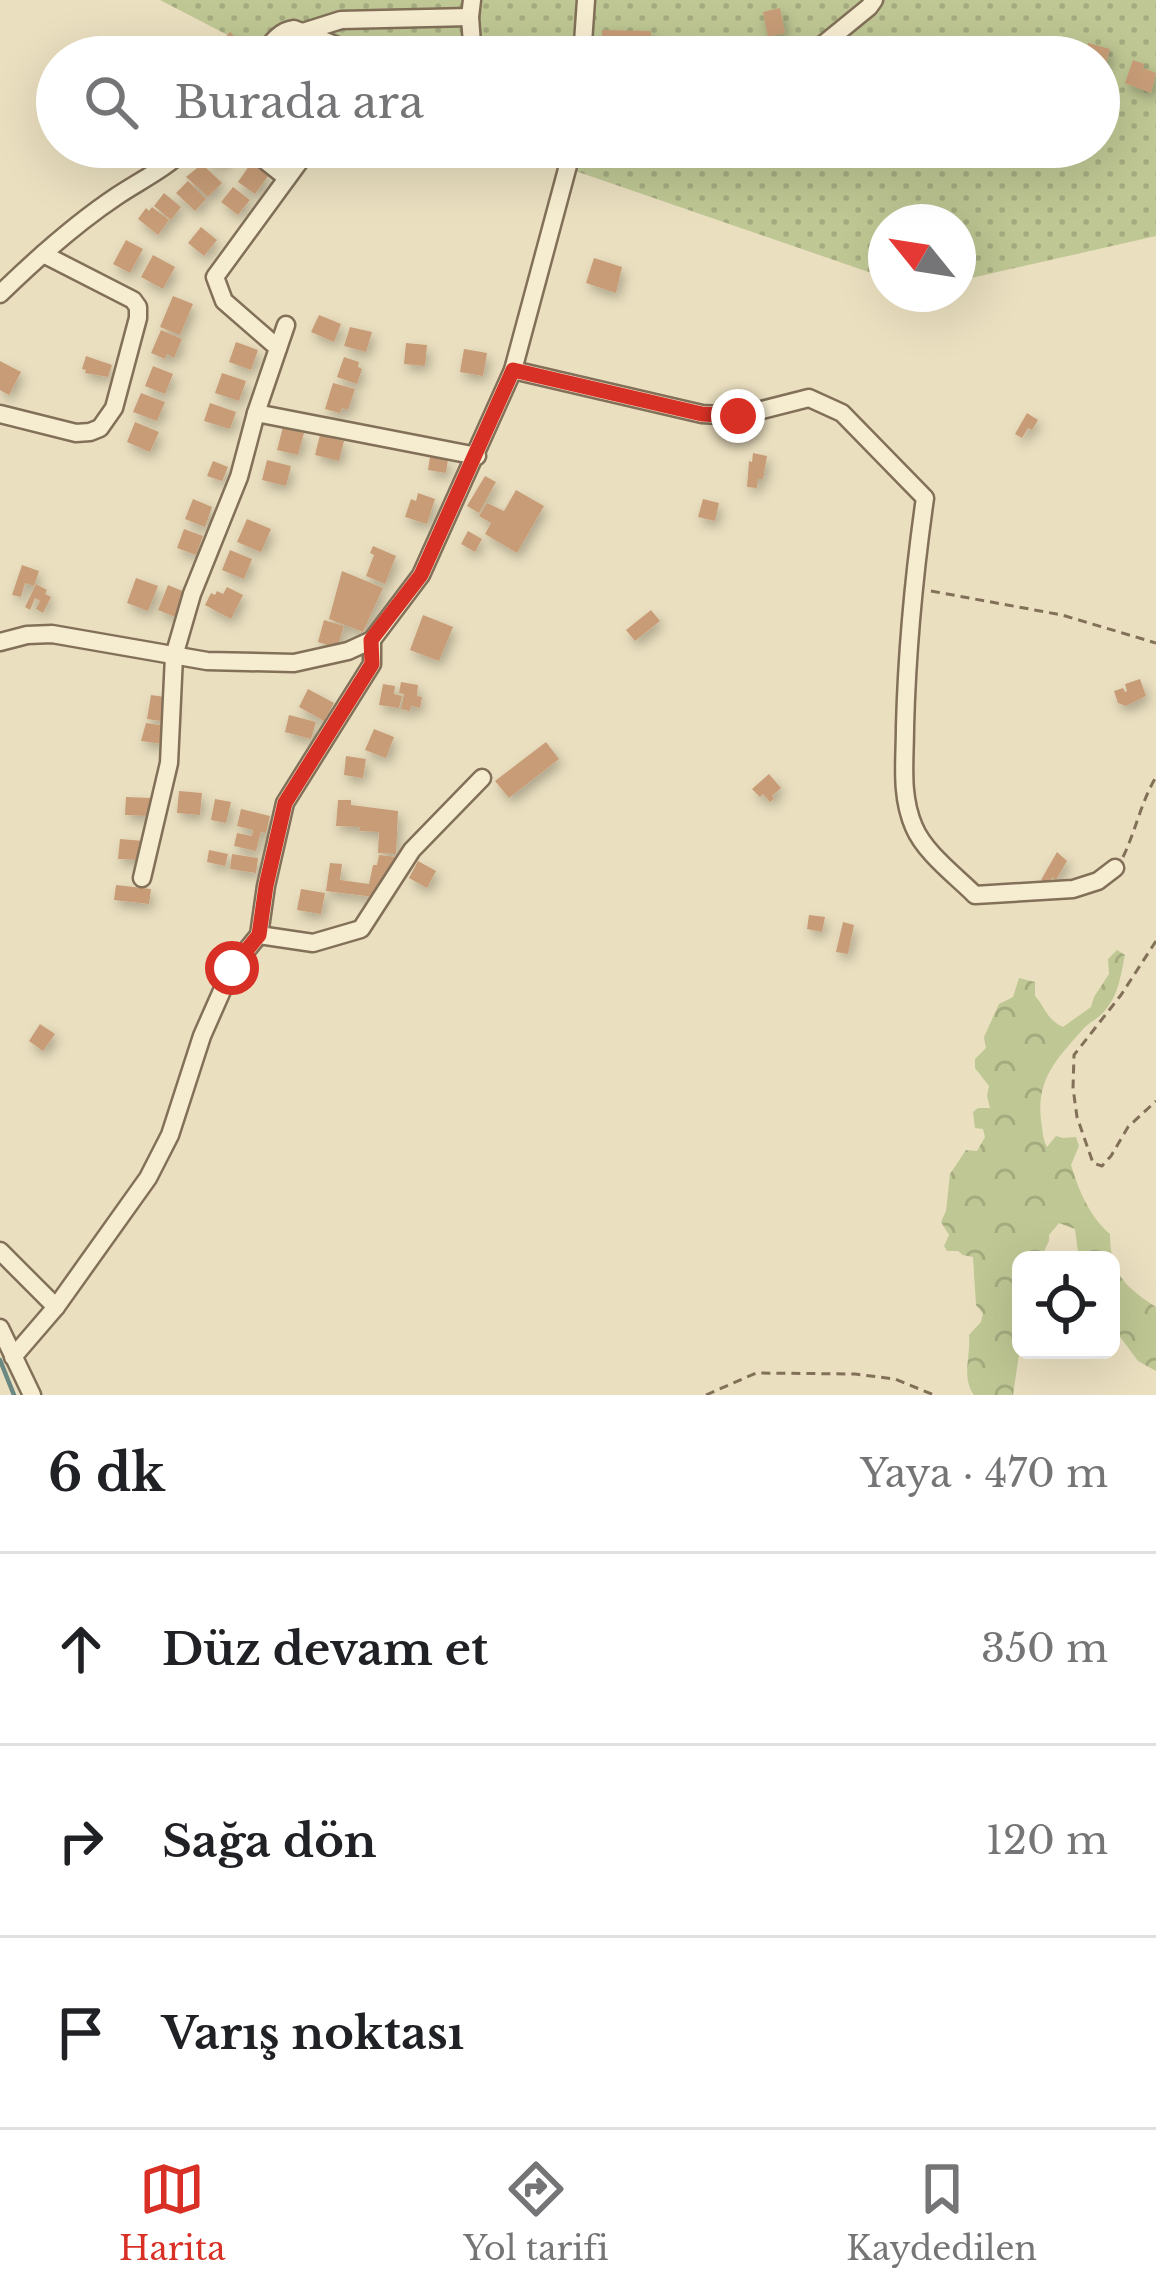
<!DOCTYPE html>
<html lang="tr">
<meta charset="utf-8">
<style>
body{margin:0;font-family:"Libre Baskerville",serif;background:#f2f2f2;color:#202124}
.controls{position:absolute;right:36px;bottom:36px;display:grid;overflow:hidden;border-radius:18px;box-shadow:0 12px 48px #0002}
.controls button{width:108px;height:108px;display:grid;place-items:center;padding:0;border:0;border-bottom:3px solid #e0e0e0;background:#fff;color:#202124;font:60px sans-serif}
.compass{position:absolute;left:868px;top:204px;width:108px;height:108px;border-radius:50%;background:#fff;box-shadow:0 12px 48px #0002;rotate:300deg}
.stop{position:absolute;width:36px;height:36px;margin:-27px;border:9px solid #d93025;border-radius:50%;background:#fff}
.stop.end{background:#d93025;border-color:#fff;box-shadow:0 3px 12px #0008}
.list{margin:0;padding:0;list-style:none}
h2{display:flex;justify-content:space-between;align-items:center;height:156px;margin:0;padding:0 48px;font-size:51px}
h2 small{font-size:39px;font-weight:400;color:#757577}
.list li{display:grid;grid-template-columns:78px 1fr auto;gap:36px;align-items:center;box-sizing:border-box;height:192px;padding:0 48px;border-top:3px solid #e0e0e0}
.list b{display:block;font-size:45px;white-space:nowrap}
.list em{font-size:39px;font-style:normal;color:#757577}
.icon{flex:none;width:66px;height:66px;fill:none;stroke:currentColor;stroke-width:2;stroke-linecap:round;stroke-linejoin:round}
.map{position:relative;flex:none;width:1156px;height:1395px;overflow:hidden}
.search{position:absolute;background:#fff;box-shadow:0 12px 48px #0002;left:36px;right:36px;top:36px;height:132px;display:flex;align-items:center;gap:30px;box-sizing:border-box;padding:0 42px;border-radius:66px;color:#757577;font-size:45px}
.sheet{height:732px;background:#fff}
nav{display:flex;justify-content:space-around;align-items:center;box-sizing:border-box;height:168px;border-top:3px solid #e0e0e0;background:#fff;font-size:33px;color:#757577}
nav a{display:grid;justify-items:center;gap:6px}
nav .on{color:#d93025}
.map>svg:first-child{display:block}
</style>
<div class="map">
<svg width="1156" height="1395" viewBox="0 0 1156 1395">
<defs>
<pattern id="forest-crowns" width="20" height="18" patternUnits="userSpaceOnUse" patternTransform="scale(3)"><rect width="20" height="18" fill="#bfc794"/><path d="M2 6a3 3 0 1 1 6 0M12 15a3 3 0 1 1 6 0" fill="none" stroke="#a5ab7f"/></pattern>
<pattern id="park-dots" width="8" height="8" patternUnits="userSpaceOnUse" patternTransform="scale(3)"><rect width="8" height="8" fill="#bfc794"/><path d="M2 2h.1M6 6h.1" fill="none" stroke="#a5ab7f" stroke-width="1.8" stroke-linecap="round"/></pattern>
<filter id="shadow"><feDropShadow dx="3.5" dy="6" stdDeviation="6" flood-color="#0004"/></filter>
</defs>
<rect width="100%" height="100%" fill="#eadfbf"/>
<path fill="url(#forest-crowns)" d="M1117 950 1125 955C1121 973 1119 994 1106 1009 1101 1017 1091 1021 1084 1028 1058 1058 1036 1078 1041 1120 1043 1131 1042 1137 1047 1147L1056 1136 1063 1138 1076 1137 1079 1146 1071 1165C1079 1191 1089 1216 1110 1234 1110 1273 1125 1287 1156 1307V1371L1138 1361 1112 1326 1111 1260H1079L1075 1229 1059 1223 1049 1235V1241L1040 1260H1021L1020 1348 1013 1395H974C961 1377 971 1355 969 1335L981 1322 983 1313 976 1305 973 1257 963 1255 958 1251H947L944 1246 949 1235 941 1222 946 1211 950 1174 966 1150 977 1151 985 1137 983 1129 975 1128 973 1112 978 1108H990L987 1096 989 1086 975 1068V1059L986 1048 984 1037 999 1004 1013 997 1019 978 1035 982V996C1045 1007 1047 1020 1063 1027L1091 1007 1094 997 1109 974 1108 959Z"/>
<path fill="url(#park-dots)" d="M160 0H1156V236L958 281V222H886V278L506 147H1099V57H270Z"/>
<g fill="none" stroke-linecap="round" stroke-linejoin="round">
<path stroke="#6a8983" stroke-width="4.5" d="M0 1360 14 1395"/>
</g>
<g fill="#c79c77" filter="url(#shadow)">
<path d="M780 8 785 33 768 37 763 12Z"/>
<path d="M602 30 651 31V57H641V45L602 44Z"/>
<path d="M230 32 248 49 240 57H225L216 48Z"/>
<path d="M1088 43 1110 49 1105 69 1099 68V57H1084Z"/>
<path d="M1133 60 1144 64 1143 68 1156 73 1151 93 1125 83Z"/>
<path d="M207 147H236L220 167 202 152Z"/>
<path d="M272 147H296L300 149 288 167 267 154Z"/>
<path d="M251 163 268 176 255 194 238 182Z"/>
<path d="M202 164 222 183 208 197 186 177Z"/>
<path d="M188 181 206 199 195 211 176 193Z"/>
<path d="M233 187 250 200 238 215 221 202Z"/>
<path d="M164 193 181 207 171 220 154 206Z"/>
<path d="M152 207 169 220 158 235 138 219 146 208 149 211Z"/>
<path d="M201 227 217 240 204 256 188 243Z"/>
<path d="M126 240 143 249 130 273 113 264Z"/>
<path d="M153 255 175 267 163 289 141 277Z"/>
<path d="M594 258 622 267 616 293 586 283Z"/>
<path d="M173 296 193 304 180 335 160 327Z"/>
<path d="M319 315 341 324 334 342 311 332Z"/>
<path d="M350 327 372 332 366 352 344 346Z"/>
<path d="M161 330 182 339 174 358 167 354 165 359 151 353Z"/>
<path d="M236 342 258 350 251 370 229 362Z"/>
<path d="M406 343 427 345 425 366 404 364Z"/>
<path d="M464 349 487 353 483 376 460 372Z"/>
<path d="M86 356 112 365 108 377 85 373 86 370 82 369Z"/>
<path d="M344 357 359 362 358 367 362 369 357 384 337 377Z"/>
<path d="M0 361 21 372 9 395 0 390Z"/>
<path d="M153 366 173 374 165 394 145 386Z"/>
<path d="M222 373 246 381 239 401 215 393Z"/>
<path d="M333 383 355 389 348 410 342 408 340 413 325 409Z"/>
<path d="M141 393 165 402 157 421 133 412Z"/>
<path d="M210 403 236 412 230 429 204 421Z"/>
<path d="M1027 413 1038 420 1032 430 1028 428 1022 438 1015 434Z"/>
<path d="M135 422 159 432 150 452 127 442Z"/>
<path d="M283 427 304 433 298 455 277 450Z"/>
<path d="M320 435 344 441 339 461 315 455Z"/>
<path d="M753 453 767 456 763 479H758L757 488 747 487 749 461 752 462Z"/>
<path d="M430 457 448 459 446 473 428 470Z"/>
<path d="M267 460 291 466 286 486 262 480Z"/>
<path d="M213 461 228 467 222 481 207 476Z"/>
<path d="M485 476 496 482 479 513 467 506Z"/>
<path d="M516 490 544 506 517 553 485 534 491 523 479 516 487 503 504 511Z"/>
<path d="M418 493 435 499 427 524 405 517 411 499 416 501Z"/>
<path d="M193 499 212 507 205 527 185 519Z"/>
<path d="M703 499 719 503 715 521 698 517Z"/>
<path d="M247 519 271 529 261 552 237 542Z"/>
<path d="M184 529 203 536 196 555 177 548Z"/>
<path d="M468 531 482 539 475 552 461 544Z"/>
<path d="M373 546 396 556 385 584 366 576 374 555 370 553Z"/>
<path d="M230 550 252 559 244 579 222 570Z"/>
<path d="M22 565 39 571 34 586 25 583 21 597 12 595Z"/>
<path d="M342 571 383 588 363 632 329 619Z"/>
<path d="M136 578 158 586 148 611 127 603Z"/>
<path d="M36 584 47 590 45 594 51 597 43 613 36 609 40 601 35 598 30 610 25 607Z"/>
<path d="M168 585 187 593 178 618 158 610Z"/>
<path d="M227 587 243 595 231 619 205 605 211 593 215 595 217 591 223 594Z"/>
<path d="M651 610 660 621 635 641 626 630Z"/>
<path d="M423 615 453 627 439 661 410 650Z"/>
<path d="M324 620 344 626 337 648 318 642Z"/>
<path d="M1140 679 1146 696 1126 706 1118 703 1114 691 1123 688 1125 692 1127 691 1125 684Z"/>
<path d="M401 682 418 685 417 696 422 697 420 708 411 706 410 711 401 709 404 694 399 693Z"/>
<path d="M383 684 395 686 394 694 402 696 399 708 379 705Z"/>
<path d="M308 689 334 703 324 721 299 707Z"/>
<path d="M151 695 172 698 168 722 147 719Z"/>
<path d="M289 715 316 722 311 739 285 732Z"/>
<path d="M146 723 166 726 163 744 141 741Z"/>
<path d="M374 729 394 737 386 758 365 750Z"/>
<path d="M546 742 559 759 509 798 495 781Z"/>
<path d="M346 756 366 759 363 778 344 775Z"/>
<path d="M769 774 781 788 772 796 774 799 770 802 763 794 760 797 752 789Z"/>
<path d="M179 791 202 793 200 815 177 813Z"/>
<path d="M126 797 151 798 150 816 125 815Z"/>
<path d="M215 799 231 802 226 823 211 820Z"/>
<path d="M338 800H351V805L398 811 396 854 378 853 379 832 359 831 360 827 336 826Z"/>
<path d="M241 809 270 816 266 833 261 832 256 851 234 846 237 833 252 836 253 830 237 826Z"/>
<path d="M120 839 144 841 142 860 118 859Z"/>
<path d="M209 850 228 854 225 866 207 862Z"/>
<path d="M1057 852 1067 861 1056 880 1052 878 1048 884 1041 880Z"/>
<path d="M232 854 258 858 256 873 230 869Z"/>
<path d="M379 855 397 857 395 867 389 866 385 885 374 897 326 891 330 863 342 864 340 880 369 884 373 865H377Z"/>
<path d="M418 861 436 871 427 888 409 878Z"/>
<path d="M116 885 151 889 149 904 114 900Z"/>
<path d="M301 889 325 893 321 914 297 910Z"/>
<path d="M809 915 825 917 822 932 807 929Z"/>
<path d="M843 922 854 925 848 954 836 952Z"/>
<path d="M40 1024 55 1034 43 1051 29 1041Z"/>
</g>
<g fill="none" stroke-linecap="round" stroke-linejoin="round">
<g stroke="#827059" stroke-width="21">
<g id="minor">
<path d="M472 0 470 17 473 57"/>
<path d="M303 32 341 20 470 17"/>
<path d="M260 57C270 45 278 31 294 29L361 55 401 57"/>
<path d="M582 57 586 0"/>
<path d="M800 57 820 47 869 7 874 0"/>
<path d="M248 147 287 178"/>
<path d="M0 294C36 259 75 224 117 196 141 180 167 168 187 147"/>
<path d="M278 348 224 301 215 277 310 147"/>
<path d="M513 370 702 414 738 416 809 398 842 413 925 498C914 575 907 650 905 727 905 761 900 795 914 827 925 853 955 875 975 895L1073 889 1098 881 1115 868"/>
<path d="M256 413 477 456"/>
<path d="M0 414 76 433 90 432 100 428 114 408 138 318V307L133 300 43 254"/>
<path d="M0 642 27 635 52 634 207 661 294 663 348 651 372 640 421 575 513 370 573 147"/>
<path d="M142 878 169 763 174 656 192 594 239 477 256 413 286 325"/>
<path d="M259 935 313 943 361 929 412 850 482 778"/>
<path d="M0 1251 56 1307"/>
<path d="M0 1328 32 1395"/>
<path d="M13 1357 56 1307 148 1178 170 1135 202 1036 232 968 259 935 266 886 285 803 372 664V640"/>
</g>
</g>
<g stroke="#827059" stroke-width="3" stroke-dasharray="9 6" stroke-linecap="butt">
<path d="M931 591 1062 615 1156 643"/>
<path d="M1123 857C1136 830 1141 802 1156 777"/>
<path d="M1156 941 1121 995 1074 1055 1073 1088 1077 1117 1093 1163 1102 1166 1111 1156 1128 1127 1156 1101"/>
<path d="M706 1395 756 1373 855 1374 895 1379 934 1395"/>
</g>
<use href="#minor" stroke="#f6edd1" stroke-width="16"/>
</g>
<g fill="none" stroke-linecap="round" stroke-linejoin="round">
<path stroke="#d93025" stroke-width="15" d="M232 968 259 935 266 886 285 803 372 664 371 640 421 575 513 370 702 414 738 416"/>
</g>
</svg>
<div class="controls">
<button><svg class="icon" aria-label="locate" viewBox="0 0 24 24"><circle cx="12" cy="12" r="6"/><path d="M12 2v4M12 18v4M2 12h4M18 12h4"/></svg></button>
</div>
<svg class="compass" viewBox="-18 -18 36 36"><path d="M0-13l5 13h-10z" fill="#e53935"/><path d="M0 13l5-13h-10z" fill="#757577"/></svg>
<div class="stop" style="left:232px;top:968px"></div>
<div class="stop end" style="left:738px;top:416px"></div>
<div class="search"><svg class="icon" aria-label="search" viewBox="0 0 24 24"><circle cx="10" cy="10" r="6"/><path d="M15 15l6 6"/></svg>Burada ara</div>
</div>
<section class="sheet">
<h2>6 dk<small>Yaya · 470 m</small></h2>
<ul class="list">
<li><svg class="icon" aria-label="ahead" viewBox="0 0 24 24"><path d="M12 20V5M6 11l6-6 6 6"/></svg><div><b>Düz devam et</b></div><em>350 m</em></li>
<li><svg class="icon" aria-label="right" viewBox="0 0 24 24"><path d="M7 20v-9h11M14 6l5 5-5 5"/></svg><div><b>Sağa dön</b></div><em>120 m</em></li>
<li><svg class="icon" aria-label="arrive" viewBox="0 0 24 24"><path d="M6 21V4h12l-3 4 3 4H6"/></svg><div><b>Varış noktası</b></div></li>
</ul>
</section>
<nav>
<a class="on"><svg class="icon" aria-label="map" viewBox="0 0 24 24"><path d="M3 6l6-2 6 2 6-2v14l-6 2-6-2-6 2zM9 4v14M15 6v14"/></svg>Harita</a>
<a><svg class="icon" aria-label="directions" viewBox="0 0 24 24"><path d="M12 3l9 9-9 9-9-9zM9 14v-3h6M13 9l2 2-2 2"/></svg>Yol tarifi</a>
<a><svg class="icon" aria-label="saved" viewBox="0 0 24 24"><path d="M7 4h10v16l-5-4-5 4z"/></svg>Kaydedilen</a>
</nav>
